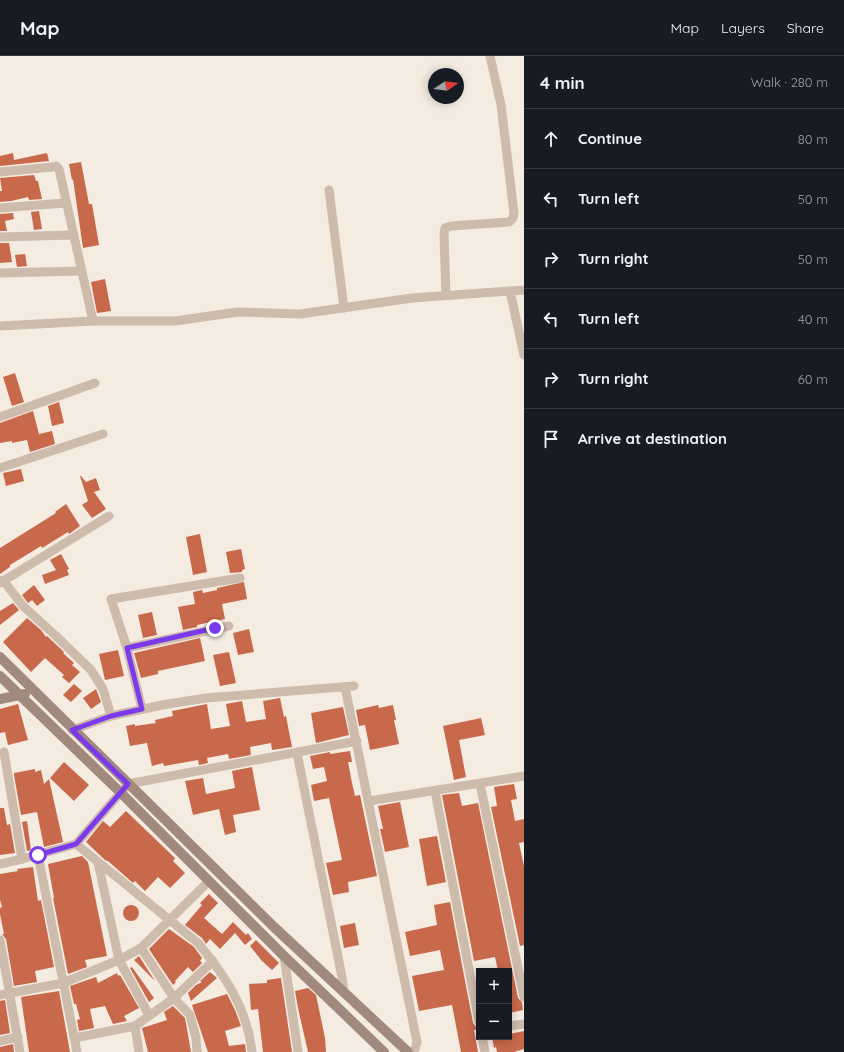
<!DOCTYPE html>
<meta charset="utf-8">
<style>
body{margin:0;font-family:Quicksand,sans-serif;background:#242831;color:#f1f3f6}
.controls{position:absolute;right:12px;bottom:12px;display:grid;overflow:hidden;border-radius:0px;box-shadow:0 2px 10px #0003}
.controls button{width:36px;height:36px;display:grid;place-items:center;padding:0;border:0;border-bottom:1px solid #363941;background:#171b24;color:#f1f3f6;font:20px sans-serif}
.compass{position:absolute;left:428px;top:12px;width:36px;height:36px;border-radius:50%;background:#171b24;box-shadow:0 2px 10px #0003;rotate:77deg}
.stop{position:absolute;width:12px;height:12px;margin:-9px;border:3px solid #7c3aed;border-radius:50%;background:#fff}
.stop.end{background:#7c3aed;border-color:#fff;box-shadow:0 1px 4px #0008}
.list{margin:0;padding:0;list-style:none}
h2{display:flex;justify-content:space-between;align-items:center;height:52px;margin:0;padding:0 16px;font-size:17px}
h2 small{font-size:13px;font-weight:400;color:#9ea1a6}
.list li{display:grid;grid-template-columns:26px 1fr auto;gap:12px;align-items:center;box-sizing:border-box;height:60px;padding:0 16px;border-top:1px solid #363941}
.list b{display:block;font-size:15px;white-space:nowrap}
.list em{font-size:13px;font-style:normal;color:#9ea1a6}
.icon{flex:none;width:22px;height:22px;fill:none;stroke:currentColor;stroke-width:2;stroke-linecap:round;stroke-linejoin:round}
.map{position:relative;flex:none;width:524px;height:996px;overflow:hidden}
header{display:flex;align-items:center;gap:24px;box-sizing:border-box;height:56px;padding:0 20px;background:#171b24;border-bottom:1px solid #363941}
header strong{font-size:19px}
nav{display:flex;gap:22px;margin-inline-start:auto;font-size:14px}
main{display:flex}
aside{flex:1;background:#171b24}
.map>svg:first-child{display:block}
</style>
<header>
<strong>Map</strong>
<nav><a>Map</a><a>Layers</a><a>Share</a></nav>
</header>
<main>
<div class="map">
<svg width="524" height="996" viewBox="0 0 524 996">
<rect width="100%" height="100%" fill="#f4ebe1"/>
<g fill="#c8694b">
<path d="M13 97 14 104 47 97 49 105 0 110V100Z"/>
<path d="M81 106 89 148H92L99 189 83 192 73 123 72 124 69 108Z"/>
<path d="M34 119 36 125H38L42 143 29 144 28 141 11 145 0 146V135H2L0 122Z"/>
<path d="M39 155 42 173 34 174 31 156Z"/>
<path d="M13 157 14 163 5 165 7 175H0V158Z"/>
<path d="M0 187H9L12 206 0 207Z"/>
<path d="M25 198 27 210 17 211 15 199Z"/>
<path d="M105 223 111 255 97 257 91 226Z"/>
<path d="M15 317 24 346 12 350 3 321Z"/>
<path d="M59 346 64 367 52 370 48 350Z"/>
<path d="M33 355 39 378 52 375 55 388 30 396 27 384 12 387V385L0 387V367Z"/>
<path d="M21 413 24 425 6 430 3 417Z"/>
<path d="M80 420H81L86 426 96 422 100 434 94 436 106 453 92 462 82 449 88 445Z"/>
<path d="M66 448 80 470 69 478 68 476 42 492 41 490 10 509V511L0 518V492L56 457 55 456Z"/>
<path d="M200 478 207 516 193 519 186 481Z"/>
<path d="M241 493 245 513 242 514V516L230 517 226 496Z"/>
<path d="M61 498 69 513 67 514 69 519 45 528 42 519 56 514 50 504Z"/>
<path d="M244 526 247 543 222 548 225 563 197 569V571L183 574 178 551 195 548 193 536 202 534 203 537 217 534V532Z"/>
<path d="M34 529 45 544 37 550 32 544 28 547 22 539Z"/>
<path d="M13 547 19 554 0 569V555Z"/>
<path d="M152 556 157 579 143 582 138 559Z"/>
<path d="M27 562 41 574 46 581 47 580 64 596 63 597 74 607 72 609 80 616 69 627 62 621 64 619 45 602 31 616 3 586Z"/>
<path d="M249 573 254 596 238 599 233 577Z"/>
<path d="M200 582 205 605 158 615V618L141 622 134 597Z"/>
<path d="M118 594 124 620 105 624 99 598Z"/>
<path d="M229 596 236 627 220 630 213 599Z"/>
<path d="M74 628 82 635 71 646 63 639Z"/>
<path d="M96 633 101 646 91 653 83 642Z"/>
<path d="M280 642 284 661 286 660 292 691 272 694 271 687 250 691 251 699 229 703 228 698 207 702 208 707 199 709 198 704 164 710 163 707 152 710 147 687 130 690 126 670 135 668V670L156 667 155 664 173 660 172 655 207 648 211 673 230 670 226 648 242 645 246 666 266 663 263 645Z"/>
<path d="M18 648 28 684 8 689 5 676 0 677V653Z"/>
<path d="M378 649 379 652 393 649 396 664H394L399 688 370 694 365 669 359 670 356 654Z"/>
<path d="M343 651 349 679 316 687 311 657Z"/>
<path d="M481 662 485 679 459 684 466 721 454 724 443 670Z"/>
<path d="M350 695 352 706H348L352 727 355 740 360 739 377 820 348 826 349 836 333 839 326 807 342 804 329 742 314 745 311 729 327 725 324 711 313 713 310 700 330 696V698Z"/>
<path d="M64 706 89 729 74 745 50 722Z"/>
<path d="M252 711 260 754 233 759 236 776 225 779 219 753 193 759 185 725 203 722 206 738 235 732 232 715Z"/>
<path d="M35 713V716L41 714 44 728 49 723 63 786 44 791 37 756 21 759 14 719V717Z"/>
<path d="M514 728 517 743 511 744 515 765 524 763V786L519 787 524 810V889L520 890 491 751 497 750 494 731Z"/>
<path d="M459 737 462 750 478 747 518 942 522 946 523 954 509 957V915H498L495 901 474 905 442 739Z"/>
<path d="M400 746 409 791 385 796 380 773H383L378 750Z"/>
<path d="M0 752H4L7 769 10 768 15 797 0 799Z"/>
<path d="M126 755 175 802 173 805 185 817 170 832 158 821 145 835 135 825 133 827 108 805H107L105 804 86 786 103 765 110 771Z"/>
<path d="M27 765 31 794 27 795 22 766Z"/>
<path d="M437 780 446 826 427 830 419 783Z"/>
<path d="M82 800 88 806 107 900 85 904 87 911 68 918 53 842H54L48 808Z"/>
<path d="M33 811 38 845 41 844 54 911 35 915 37 926 14 930 6 883 2 878H4L0 858V852L2 851 0 844V818L18 815 17 813Z"/>
<path d="M209 838 218 847 204 862 222 878 233 866 246 879 248 877 252 883 245 889 235 877 220 893 210 883 206 888 202 882 185 869 202 849 200 847Z"/>
<path d="M450 846 473 967 478 973 474 974 478 996H461L452 949 419 955 412 920 444 914 440 894 410 900 405 876 437 869 434 849Z"/>
<circle cx="131" cy="857" r="8"/>
<path d="M355 867 359 889 344 892 340 870Z"/>
<path d="M169 873 194 891 202 902 200 905 202 907 193 916 188 911 175 925 176 926 173 929 149 893Z"/>
<path d="M256 884 279 907 272 914 262 905 250 890Z"/>
<path d="M139 900 155 925 134 904Z"/>
<path d="M132 911 154 942 149 946 130 912Z"/>
<path d="M210 916 217 922 191 945 188 937 196 929 202 926 200 925Z"/>
<path d="M117 917 118 920 120 919 139 952 124 960 127 965 113 968 105 950 90 953 94 972 79 975 77 964 80 963 76 948H74L70 930 96 921 98 927Z"/>
<path d="M281 922 292 996H263L258 953 251 954 249 928 267 927V924Z"/>
<path d="M308 932 316 939 325 982 326 996H308L298 952 295 935Z"/>
<path d="M59 935 70 996H29L21 941Z"/>
<path d="M227 938 235 954 241 970 225 975 229 990 245 988 246 996H208L192 949Z"/>
<path d="M5 944 10 977 0 979V945Z"/>
<path d="M173 950 185 962 191 996H148L142 972 167 964 164 956Z"/>
<path d="M524 975V993L514 996H497L496 991 494 992 492 981H509V978Z"/>
<path d="M13 988 14 996H0V991Z"/>
</g>
<g fill="none" stroke-linecap="round" stroke-linejoin="round">
<g stroke="#cdbbac" stroke-width="9">
<path d="M0 116 52 111 56 110 59 113 93 265"/>
<path d="M329 134 344 252"/>
<path d="M0 152 65 147"/>
<path d="M0 181 73 179"/>
<path d="M0 217 81 215"/>
<path d="M510 235 524 299"/>
<path d="M446 239 444 179 445 172 451 170 509 166 513 162 514 157 501 49 490 0"/>
<path d="M0 270 93 265H175L238 256 300 258 412 242 524 234"/>
<path d="M0 361 95 327"/>
<path d="M0 412 103 378"/>
<path d="M3 524 23 550 56 580 91 614 103 633 111 660 72 674"/>
<path d="M0 527 109 460"/>
<path d="M127 592 229 570"/>
<path d="M345 631 417 986 414 996"/>
<path d="M142 653 127 592 111 543 240 522"/>
<path d="M111 660 162 649 206 642 354 630"/>
<path d="M4 696 22 803 76 788 198 887C226 921 247 952 252 996"/>
<path d="M297 697 342 921 344 937"/>
<path d="M480 728 524 941"/>
<path d="M435 735 479 966"/>
<path d="M369 745 524 720"/>
<path d="M76 788 128 728 357 685"/>
<path d="M38 799 77 996"/>
<path d="M98 806 119 904 149 959"/>
<path d="M0 808 22 803"/>
<path d="M0 884 20 996"/>
<path d="M141 892 174 942 190 959 196 982 197 996"/>
<path d="M284 900 298 996"/>
<path d="M0 939 63 927 119 904 141 892 209 825"/>
<path d="M135 970 139 996"/>
<path d="M509 970 524 968"/>
<path d="M482 981 485 996"/>
<path d="M74 982 135 970 174 942 213 905"/>
<path d="M0 985 18 981"/>
</g>
<g stroke="#a18a7d" stroke-width="10">
<path d="M0 601 274 871 408 996"/>
<path d="M0 620 120 736 284 900 384 996"/>
<path d="M0 643 25 638"/>
</g>
</g>
<g fill="none" stroke-linecap="round" stroke-linejoin="round">
<path stroke="#7c3aed" stroke-width="5" d="M38 799 76 788 128 728 72 674 111 660 142 653 127 592 215 572"/>
</g>
</svg>
<div class="controls">
<button>+</button>
<button>−</button>
</div>
<svg class="compass" viewBox="-18 -18 36 36"><path d="M0-13l5 13h-10z" fill="#e53935"/><path d="M0 13l5-13h-10z" fill="#9ea1a6"/></svg>
<div class="stop" style="left:38px;top:799px"></div>
<div class="stop end" style="left:215px;top:572px"></div>
</div>
<aside>
<h2>4 min<small>Walk · 280 m</small></h2>
<ul class="list">
<li><svg class="icon" aria-label="ahead" viewBox="0 0 24 24"><path d="M12 20V5M6 11l6-6 6 6"/></svg><div><b>Continue</b></div><em>80 m</em></li>
<li><svg class="icon" aria-label="left" viewBox="0 0 24 24"><path d="M17 20v-9H6M10 6l-5 5 5 5"/></svg><div><b>Turn left</b></div><em>50 m</em></li>
<li><svg class="icon" aria-label="right" viewBox="0 0 24 24"><path d="M7 20v-9h11M14 6l5 5-5 5"/></svg><div><b>Turn right</b></div><em>50 m</em></li>
<li><svg class="icon" aria-label="left" viewBox="0 0 24 24"><path d="M17 20v-9H6M10 6l-5 5 5 5"/></svg><div><b>Turn left</b></div><em>40 m</em></li>
<li><svg class="icon" aria-label="right" viewBox="0 0 24 24"><path d="M7 20v-9h11M14 6l5 5-5 5"/></svg><div><b>Turn right</b></div><em>60 m</em></li>
<li><svg class="icon" aria-label="arrive" viewBox="0 0 24 24"><path d="M6 21V4h12l-3 4 3 4H6"/></svg><div><b>Arrive at destination</b></div></li>
</ul>
</aside>
</main>
